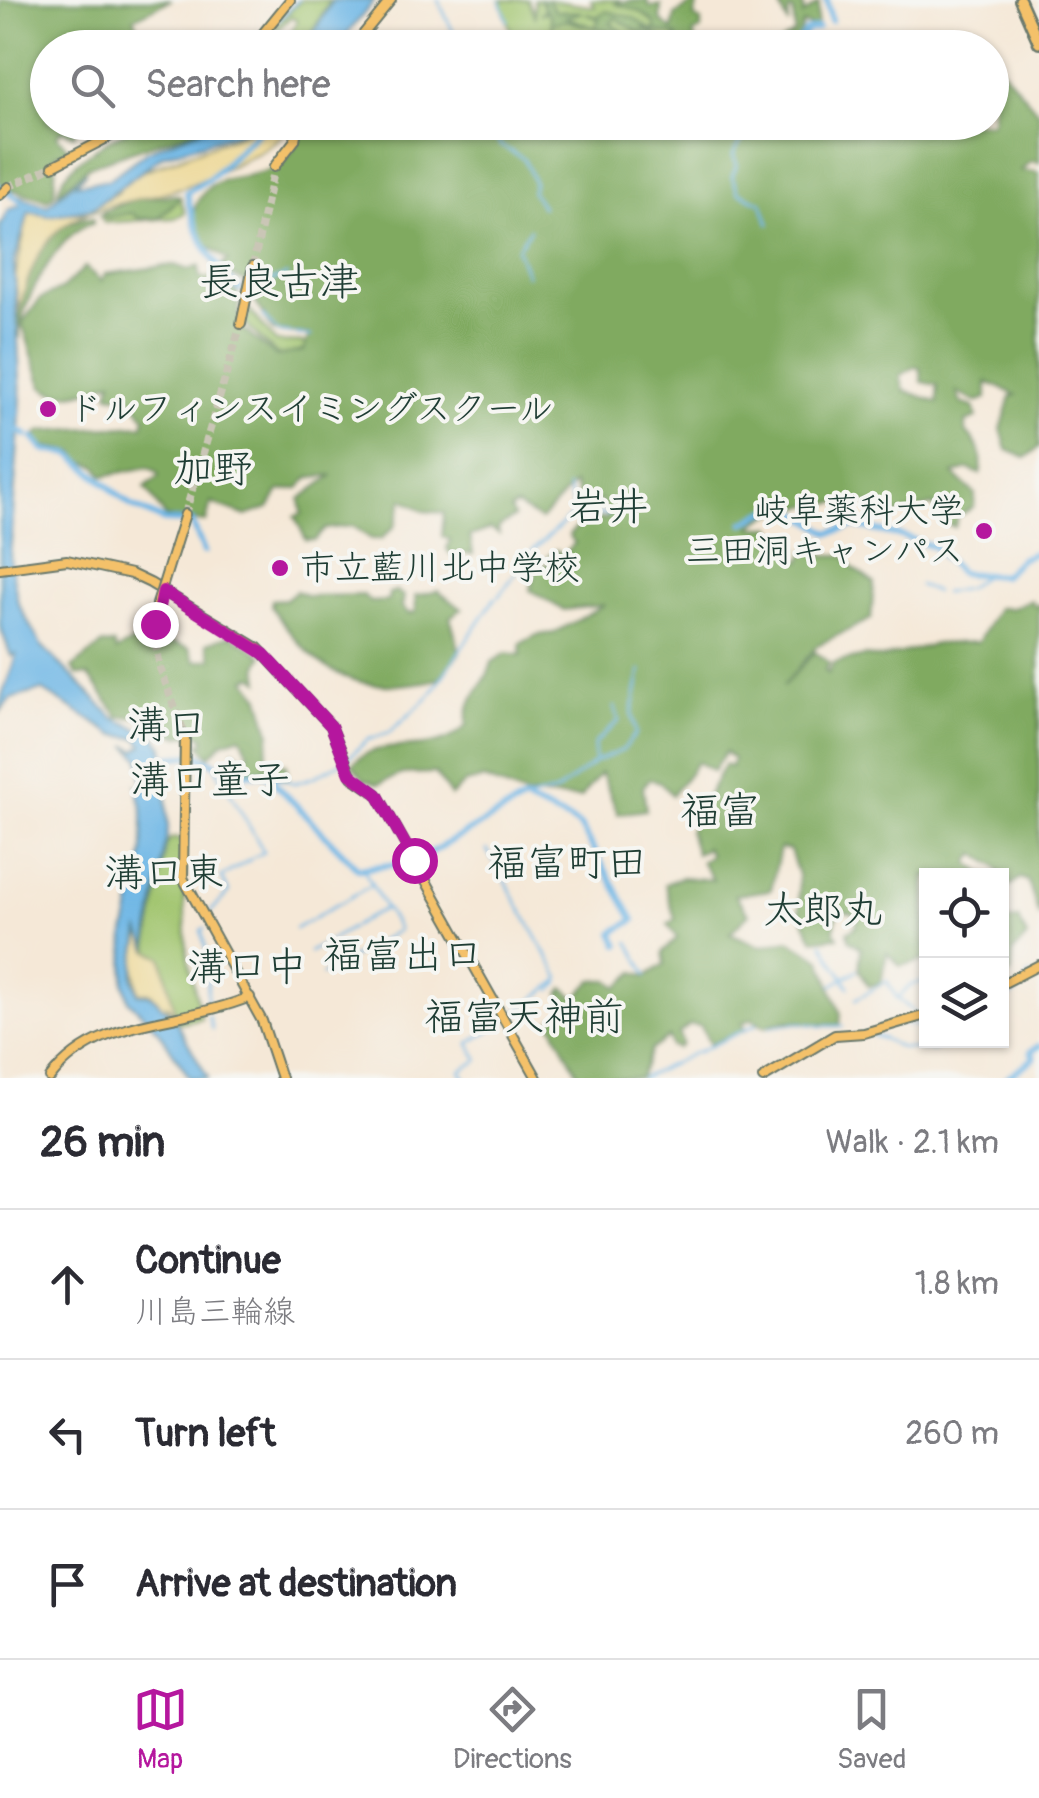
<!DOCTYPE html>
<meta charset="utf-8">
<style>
body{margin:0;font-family:Pangolin,"Klee One",sans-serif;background:#f2f2f3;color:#2b2b33}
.controls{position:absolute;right:30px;bottom:30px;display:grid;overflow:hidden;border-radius:0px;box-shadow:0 2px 8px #0004}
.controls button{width:90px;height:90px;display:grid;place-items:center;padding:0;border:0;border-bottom:2px solid #e1e1e2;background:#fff;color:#2b2b33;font:50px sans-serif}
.stop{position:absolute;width:30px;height:30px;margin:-22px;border:8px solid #b5179e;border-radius:50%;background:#fff}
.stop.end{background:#b5179e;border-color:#fff;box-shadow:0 2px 10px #0008}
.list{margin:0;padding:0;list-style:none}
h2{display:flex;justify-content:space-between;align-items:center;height:130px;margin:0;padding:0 40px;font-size:42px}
h2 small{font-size:32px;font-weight:400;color:#7c7c81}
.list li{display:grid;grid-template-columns:65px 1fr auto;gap:30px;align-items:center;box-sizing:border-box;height:150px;padding:0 40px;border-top:2px solid #e1e1e2}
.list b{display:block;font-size:38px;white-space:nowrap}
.list p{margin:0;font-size:32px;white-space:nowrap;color:#7c7c81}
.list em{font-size:32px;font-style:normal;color:#7c7c81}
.icon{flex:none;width:55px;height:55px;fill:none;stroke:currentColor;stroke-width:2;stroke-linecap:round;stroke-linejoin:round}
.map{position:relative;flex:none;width:1039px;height:1078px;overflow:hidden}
.search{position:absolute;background:#fff;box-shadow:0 2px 8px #0004;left:30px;right:30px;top:30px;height:110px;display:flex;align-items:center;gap:25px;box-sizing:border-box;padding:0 35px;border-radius:55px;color:#7c7c81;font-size:38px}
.sheet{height:580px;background:#fff}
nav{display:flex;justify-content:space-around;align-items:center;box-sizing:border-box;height:140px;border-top:2px solid #e1e1e2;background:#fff;font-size:28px;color:#7c7c81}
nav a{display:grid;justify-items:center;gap:5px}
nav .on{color:#b5179e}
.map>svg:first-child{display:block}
</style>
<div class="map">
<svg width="1039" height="1078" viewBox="0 0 1039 1078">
<rect width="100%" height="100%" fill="#f6f6f2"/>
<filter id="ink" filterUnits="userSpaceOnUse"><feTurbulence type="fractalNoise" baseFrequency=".01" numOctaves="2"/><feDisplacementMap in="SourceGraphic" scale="20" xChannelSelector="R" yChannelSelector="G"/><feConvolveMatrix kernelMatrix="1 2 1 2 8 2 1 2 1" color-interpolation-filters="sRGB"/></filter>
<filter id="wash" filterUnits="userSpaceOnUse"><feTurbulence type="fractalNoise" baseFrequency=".0048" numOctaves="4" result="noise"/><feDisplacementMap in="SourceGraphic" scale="40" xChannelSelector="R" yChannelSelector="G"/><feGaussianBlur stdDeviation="2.25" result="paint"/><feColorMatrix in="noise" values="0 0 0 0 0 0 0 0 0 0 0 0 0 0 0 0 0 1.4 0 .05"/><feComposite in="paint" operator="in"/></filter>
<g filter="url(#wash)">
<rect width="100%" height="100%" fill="#f5e8d7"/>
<g fill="#a0c46d" stroke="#608050" stroke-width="2.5">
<path d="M301 0H330L304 47 285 44 297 21 292 16 261 45 258 43Z"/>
<path d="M500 0H528L535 18 534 0H541L545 11 557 16 571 12 555 11 548 0 595 7 591 0H620L618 5C645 3 652 31 673 34L677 42 667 45 669 48 517 47Z"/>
<path d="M180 197 185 213 175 218 105 223 100 216 131 213 161 217Z"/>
<path d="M250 310 276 342 310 343 302 352 277 355 245 324Z"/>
<path d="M181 838 187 953 201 1018 177 1023 151 959 149 942 166 846 170 839Z"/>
</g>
<g fill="#80aa60" stroke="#50744a" stroke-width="2.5" fill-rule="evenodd">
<path d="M0 0H171L134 18 147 47 48 48V122L71 123 76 127 74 135 62 130 57 136 70 150 56 154 54 195 47 200 0 186Z"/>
<path d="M541 0H548L555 11 582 12 566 17 595 28 599 19 585 13 597 17 606 11 634 18 648 28H642L674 45 677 36 649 30 655 29V24C641 8 630 9 614 3L647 0 650 7 661 5 660 20 672 30 675 15 699 0 694 17 701 21V30L693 34 697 46 703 48 667 47 656 38 655 47 650 39 615 18 611 23 641 47 615 39 582 46 577 41 574 47 575 40 553 37 550 16 547 11 540 14 545 10ZM567 21C582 25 615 31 627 41L586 43 552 30V23Z"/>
<path d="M765 0H795L804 6 803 15 819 3 817 28 803 24 799 38 784 47H774L795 33 793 10H789L788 23 778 3Z"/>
<path d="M993 58 1039 113V163L1031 161 1021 170 1039 172V447L1026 458 1007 450 1001 429 1011 397 1016 395 987 382V398L976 402 957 392 961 403 974 407 977 418 966 422V432C978 444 985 457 980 474L968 469 953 474 975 494 974 507 957 517 955 527 944 523 933 505 893 515C885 513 879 507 872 505 851 497 762 508 752 527H772L779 536 774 542 777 545 788 540 798 547 795 558 801 561 807 549 823 545 822 555H844L853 568 874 583 871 619 818 645 783 686 815 652 830 663 825 670 828 674 834 663 865 656 882 658 935 644 978 642 997 608H1012L1031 600 1033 605H1039V917L1028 881 1020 878 1010 886 995 866 976 854 969 862 984 875 926 876V960L900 966 887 953 881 983 869 986 859 969 861 948 849 940 847 932 856 926 858 915 838 910 834 930 838 937 814 940 800 913 798 875 790 850 780 848 771 890 735 895 749 914 730 933 760 946 789 940 821 959 841 1014 840 1025C811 1028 792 1014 766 1027L752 1019 742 1023 745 1030 710 1045 701 1026 690 1025 679 1033 682 1044 678 1048 671 1046 669 1037 651 1050 640 1078H580L550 1021 571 1006 560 994 564 988 576 998 593 980H609L618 987 635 972 646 976 665 964 663 952 677 938 668 924 675 919 665 884 682 877 713 880 701 861 710 855 706 848 696 854 689 831 724 765 731 767 733 759 725 752 713 771 697 762 672 795 660 782 649 779 643 787 646 810 618 814 601 773 580 798 525 796 484 779 465 783 451 796 435 773 402 774 379 784 364 779 352 765C378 732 433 762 467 725 464 699 487 685 492 662L506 653 521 655 520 644 537 635 554 633 605 605 563 610 530 590 539 564 550 566 547 558 556 550 563 555 575 543 569 535C578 525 591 517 606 519L610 513 599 500 583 512 574 484 541 520 516 506 510 510 514 517 498 528 499 534 491 529 470 536 473 554H451L447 549 450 540 442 536 444 513 424 511 403 499 395 526 381 539H371L353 526 325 529 315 540H306L295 517 302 514 300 499 333 475 309 478 299 488 279 491 269 508 246 516 211 503 206 522 166 518 145 487 159 476 157 472 148 467 103 476 97 466 81 461 74 452 41 446 36 436 40 431 143 425 145 417 130 397 108 394 112 381C91 389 65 403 42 386L22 323 40 299 63 288 85 267 101 281 105 274 174 265 189 270 199 266 200 278 226 279 237 293 241 328 276 356 303 351 309 335 273 331 250 293 251 285 225 272 222 265 228 260 207 246 192 216C207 165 241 185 275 167 291 159 295 144 303 130L300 123H750L742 139 745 142 776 127 779 131 789 123 992 122ZM914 367 920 368 922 382 937 385 938 403 904 390 900 376Z"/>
<path d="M145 123 175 127 215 123 89 166 58 193C59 165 118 133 145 123Z"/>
<path d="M176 195 180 197 159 218 141 219 131 213 107 218 101 213 135 199Z"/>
<path d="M93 218V223C63 226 17 308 20 336L15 331C21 316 20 301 23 285 29 252 59 218 93 218Z"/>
<path d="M296 591 308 596 363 595 370 602 388 601 389 593 396 591 404 596 402 607 409 614 416 612 415 596 438 591 462 609 450 617 460 652 440 679C357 697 317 676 271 606L272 600 286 599Z"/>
<path d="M146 635 189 648 195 661 212 659 207 643 231 635 263 656 258 666 260 681 253 676 246 679 260 697 270 732 265 764H286L288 780 263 770 237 769 239 759 233 749 243 757 249 754 241 736 223 742 210 756 199 744 204 743V738L196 733 180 736 166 732 168 722 156 727 145 717H119L89 676 77 675 72 668 103 644 114 645 116 651Z"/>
<path d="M1002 915 1009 921 1019 919 1027 937 1013 953 1011 973 1002 981Z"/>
</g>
<g fill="#eeda9e" stroke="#868c69" stroke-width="2.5">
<path d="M270 123H290C274 151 248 156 221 171 124 223 46 177 19 314L15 278 28 213H81L117 193 130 176Z"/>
<path d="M141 932 148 950 162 957 175 1012 167 1006 170 1017 151 993H138L134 966Z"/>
</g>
<g fill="#6db6e5" stroke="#467a8c" stroke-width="2.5">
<path d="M333 0H375L336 47H305Z"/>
<path d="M217 123H270L163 155 93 208 49 216 29 212 14 263 21 399 10 559 18 603 41 645 114 718 155 736 163 747 168 829 147 947 140 931 133 977 138 994 151 995 175 1020 208 1078H190L158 1030 129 1001 124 983 125 934 143 852V812L137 786 144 791 140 759 127 745 136 750 143 745 137 738 114 735 42 690 10 699 0 712C0 690 12 676 16 654L11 656 0 626V226L8 210 25 203 17 200 20 196 47 206 86 172 76 184 108 180 147 151Z"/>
</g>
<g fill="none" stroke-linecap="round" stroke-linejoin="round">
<g stroke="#6db6e5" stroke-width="2.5">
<path d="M438 0 461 48"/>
<path d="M500 0 508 21"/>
<path d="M279 19 298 0"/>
<path d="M237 48 241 39H254"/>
<path d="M486 122 501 146 524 159 534 182 532 192 542 207"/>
<path d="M747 131 733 155 737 165 732 176 738 192 762 203 769 224"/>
<path d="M527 275 517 249 530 229"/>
<path d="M250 288 287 275"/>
<path d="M262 315 278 332 311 336"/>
<path d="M576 515 609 514"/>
<path d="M919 585 935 592"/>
<path d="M970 586 985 575"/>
<path d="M944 593 969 588"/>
<path d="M498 597 534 549 575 513 568 488"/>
<path d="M212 761 264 852 254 857"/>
<path d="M597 761 623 750 636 733 632 714 641 671"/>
<path d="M267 775 295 783 314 777 346 760 367 740 390 732 429 697 495 598"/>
<path d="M524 800 556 792 595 762 594 744 619 721 614 707"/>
<path d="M487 850 493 860"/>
<path d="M495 863 501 874"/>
<path d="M503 876 516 901"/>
<path d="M517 902 530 925"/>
<path d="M340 903 372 885 364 870"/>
<path d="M386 909 392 919"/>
<path d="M207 916 229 892 221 877 251 859"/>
<path d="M354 926 385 908 372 885"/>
<path d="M531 927 546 954"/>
<path d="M205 928 201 930 208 957 207 1007"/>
<path d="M295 929 339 903"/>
<path d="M629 942 647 975"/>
<path d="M823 943 837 968"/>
<path d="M367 949 398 930 393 921"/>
<path d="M309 952 351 928"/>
<path d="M547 955 560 978"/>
<path d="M839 970 849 987"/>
<path d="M322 975 365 950"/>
<path d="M833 985 857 970"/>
<path d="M552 990 560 983"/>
<path d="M536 997 560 980"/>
<path d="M899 997 911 985 926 981"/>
<path d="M856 999 887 981 897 998 919 1016"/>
<path d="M1004 1000 1021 990 1030 974"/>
<path d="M208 1015 212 1029"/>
<path d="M507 1017 535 999"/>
<path d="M799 1023 818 1025"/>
<path d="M906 1025 926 1026"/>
<path d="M819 1026H843"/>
<path d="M769 1027 796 1023"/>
<path d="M869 1034 884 1039"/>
<path d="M886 1040 901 1048"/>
<path d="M470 1043 494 1028"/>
<path d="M469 1044 478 1058"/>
<path d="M903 1048 931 1050 957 1040"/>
<path d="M698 1052 757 1024"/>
<path d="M676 1062 696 1052"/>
<path d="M465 1078 460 1071 479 1060"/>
<path d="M642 1078 674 1063"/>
</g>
<g stroke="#6db6e5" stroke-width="6">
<path d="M827 0 831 21"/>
<path d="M793 48 807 31 818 28"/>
<path d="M0 187 24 203"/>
<path d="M240 289C213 269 191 225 187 192L210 178 268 122"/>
<path d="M13 427 26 435"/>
<path d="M33 437 44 450 71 454 130 505 164 521 192 522 204 552"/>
<path d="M744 523C752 520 758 514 767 511 793 502 809 522 830 533L854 526 902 536 934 547 960 573 1003 576 1020 559 1039 551"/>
<path d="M159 758 197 755 233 772 267 775 358 869 414 862 524 800 567 819"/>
<path d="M571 821 580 826 634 920 613 933 619 945"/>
<path d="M1034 1058 1031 1051 1039 1046"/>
<path d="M1006 1078 1033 1059"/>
</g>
</g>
</g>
<g filter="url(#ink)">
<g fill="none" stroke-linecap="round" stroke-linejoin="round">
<g stroke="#cac6b6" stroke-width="8" stroke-dasharray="8 4" stroke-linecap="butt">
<path d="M8 187 53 166"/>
<path d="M253 266 274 167"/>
<path d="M185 514 241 324"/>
<path d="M156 643 160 668 185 735"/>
</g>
<g stroke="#6a796d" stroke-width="12">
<g id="major">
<path d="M251 48 290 0"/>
<path d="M352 48 391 0"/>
<path d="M53 166 138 122"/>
<path d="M274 167 295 140 298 122"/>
<path d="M0 195 8 187"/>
<path d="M241 324 253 266"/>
<path d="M174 549 185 514"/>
<path d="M0 569 67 560 131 574 150 583 258 648 331 726 352 777 377 794 537 1078"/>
<path d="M185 735 183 878 262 1021 281 1078"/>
<path d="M1002 984 1039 965"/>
<path d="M50 1078C99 1015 179 1026 250 997"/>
<path d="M763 1078 835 1035 864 1033 926 1015"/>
</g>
</g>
<g stroke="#6a796d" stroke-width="14">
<path id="highway" d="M1020 0 1039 43"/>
</g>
<use href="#major" stroke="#f4c16a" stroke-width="8"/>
<use href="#highway" stroke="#f4c16a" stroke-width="9"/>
<g stroke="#6a796d" stroke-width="12" stroke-linecap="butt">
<path id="major-bridge" d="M155 636 157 604 175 546"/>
</g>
<use href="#major-bridge" stroke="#f4c16a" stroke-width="8"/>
</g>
</g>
<g fill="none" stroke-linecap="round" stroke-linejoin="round" filter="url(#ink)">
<path stroke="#b5179e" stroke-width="12" d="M155 624V635L163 591 264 654 331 726 350 774 377 794 414 860"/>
</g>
<g fill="#b5179e" stroke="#f6f6f2" stroke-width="4">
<circle cx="48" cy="409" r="10"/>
<circle cx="984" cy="531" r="10"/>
<circle cx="280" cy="568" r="10"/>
</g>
<g text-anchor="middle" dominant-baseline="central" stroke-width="8" stroke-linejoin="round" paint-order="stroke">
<g font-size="35" fill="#1f3d34" stroke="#f6f6f2" text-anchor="start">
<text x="68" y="409">ドルフィンスイミングスクール</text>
<text x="964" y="511" text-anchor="end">岐阜薬科大学<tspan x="964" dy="40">三田洞キャンパス</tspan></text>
<text x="300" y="568">市立藍川北中学校</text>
</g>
<g font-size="40" fill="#1f3d34" stroke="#f6f6f2">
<text x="279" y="282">長良古津</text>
<text x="213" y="469">加野</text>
<text x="608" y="507">岩井</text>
<text x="167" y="725">溝口</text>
<text x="210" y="780">溝口童子</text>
<text x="720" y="811">福富</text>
<text x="567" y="863">福富町田</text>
<text x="164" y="873">溝口東</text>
<text x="823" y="910">太郎丸</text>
<text x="403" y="955">福富出口</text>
<text x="247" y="967">溝口中</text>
<text x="524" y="1017">福富天神前</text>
</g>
</g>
</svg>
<div class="controls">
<button><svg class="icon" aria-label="locate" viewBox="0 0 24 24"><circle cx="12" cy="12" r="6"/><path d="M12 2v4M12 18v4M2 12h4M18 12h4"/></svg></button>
<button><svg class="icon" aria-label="layers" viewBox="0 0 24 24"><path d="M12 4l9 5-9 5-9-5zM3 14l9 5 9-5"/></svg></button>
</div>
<div class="stop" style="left:414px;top:860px"></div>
<div class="stop end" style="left:155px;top:624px"></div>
<div class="search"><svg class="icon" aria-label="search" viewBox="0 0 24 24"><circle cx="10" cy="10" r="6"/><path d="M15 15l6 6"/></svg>Search here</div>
</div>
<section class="sheet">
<h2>26 min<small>Walk · 2.1 km</small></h2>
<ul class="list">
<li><svg class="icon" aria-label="ahead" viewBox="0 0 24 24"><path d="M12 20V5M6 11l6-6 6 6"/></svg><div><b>Continue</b><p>川島三輪線</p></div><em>1.8 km</em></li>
<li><svg class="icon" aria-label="left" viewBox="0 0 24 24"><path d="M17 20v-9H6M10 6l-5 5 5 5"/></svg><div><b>Turn left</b></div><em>260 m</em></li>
<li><svg class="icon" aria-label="arrive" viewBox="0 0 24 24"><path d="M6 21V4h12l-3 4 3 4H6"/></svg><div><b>Arrive at destination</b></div></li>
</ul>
</section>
<nav>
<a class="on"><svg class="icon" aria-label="map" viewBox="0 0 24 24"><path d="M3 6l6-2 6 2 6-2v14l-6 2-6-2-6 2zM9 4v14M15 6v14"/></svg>Map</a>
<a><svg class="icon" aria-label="directions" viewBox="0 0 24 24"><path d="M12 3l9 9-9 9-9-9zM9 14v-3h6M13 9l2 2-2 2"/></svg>Directions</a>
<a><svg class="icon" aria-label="saved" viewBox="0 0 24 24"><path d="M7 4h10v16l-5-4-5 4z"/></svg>Saved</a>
</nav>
